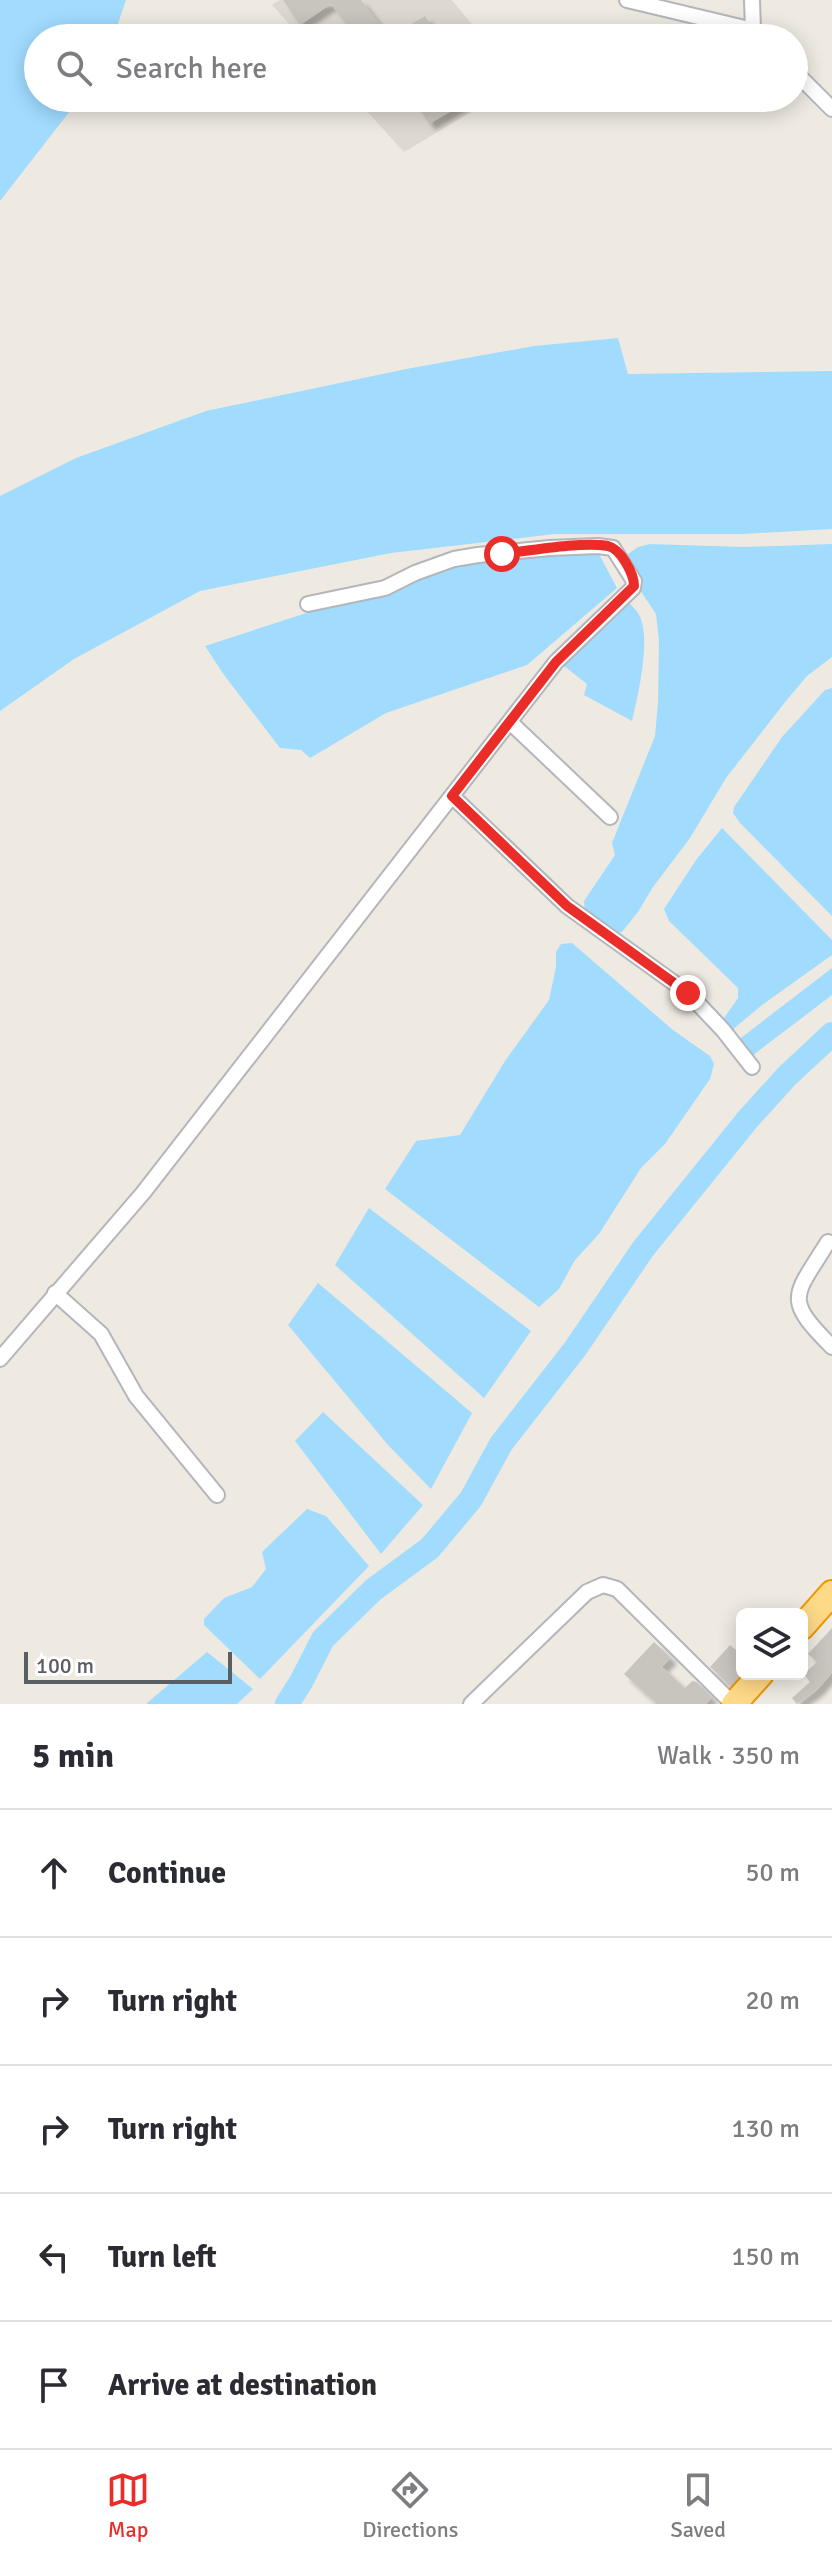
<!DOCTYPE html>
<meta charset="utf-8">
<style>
body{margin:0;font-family:Signika,sans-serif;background:#f2f2f3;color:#2b2b33}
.controls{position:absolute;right:24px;bottom:24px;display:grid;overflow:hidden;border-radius:12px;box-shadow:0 4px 20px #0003}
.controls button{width:72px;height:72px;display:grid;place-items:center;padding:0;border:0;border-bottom:2px solid #e1e1e2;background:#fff;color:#2b2b33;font:40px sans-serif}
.scale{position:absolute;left:24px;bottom:20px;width:208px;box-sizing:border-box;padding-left:8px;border:4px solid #5a5f63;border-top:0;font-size:22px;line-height:28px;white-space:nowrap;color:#5a5f63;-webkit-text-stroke:6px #fff;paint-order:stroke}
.stop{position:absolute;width:24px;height:24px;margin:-18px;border:6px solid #eb2d2a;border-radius:50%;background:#fff}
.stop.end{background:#eb2d2a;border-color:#fff;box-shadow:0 2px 8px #0008}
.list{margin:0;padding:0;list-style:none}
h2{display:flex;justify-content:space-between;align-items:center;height:104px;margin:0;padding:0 32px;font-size:34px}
h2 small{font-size:26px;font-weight:400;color:#7c7c81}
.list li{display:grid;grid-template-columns:52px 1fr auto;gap:24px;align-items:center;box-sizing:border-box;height:128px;padding:0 32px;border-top:2px solid #e1e1e2}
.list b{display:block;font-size:30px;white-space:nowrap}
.list em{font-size:26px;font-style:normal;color:#7c7c81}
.icon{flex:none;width:44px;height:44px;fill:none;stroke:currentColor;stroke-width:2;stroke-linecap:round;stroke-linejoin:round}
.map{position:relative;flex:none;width:832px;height:1704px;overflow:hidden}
.search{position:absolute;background:#fff;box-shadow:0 4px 20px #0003;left:24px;right:24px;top:24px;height:88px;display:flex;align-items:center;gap:20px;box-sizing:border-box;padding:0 28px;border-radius:44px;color:#7c7c81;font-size:30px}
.sheet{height:744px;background:#fff}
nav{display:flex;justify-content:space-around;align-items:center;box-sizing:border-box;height:112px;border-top:2px solid #e1e1e2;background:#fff;font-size:22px;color:#7c7c81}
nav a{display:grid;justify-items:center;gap:4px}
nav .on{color:#eb2d2a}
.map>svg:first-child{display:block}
</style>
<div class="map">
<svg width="832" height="1704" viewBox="0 0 832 1704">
<defs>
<filter id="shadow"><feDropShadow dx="6" dy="6" stdDeviation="2" flood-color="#0004"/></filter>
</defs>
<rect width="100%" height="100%" fill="#eeeae2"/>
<g fill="#ded9d0">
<path d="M280 0H452L483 38H302L272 5Z"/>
<path d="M355 98H495L404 152Z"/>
</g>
<g fill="#a1dcff">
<path d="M0 0H126L113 38H38V98H80L0 201Z"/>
<path d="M618 338 628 374 832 371V529L742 534H555L391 553 200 591 74 659 0 711V496L76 458 206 411 406 369 534 346Z"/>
<path d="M650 544 744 547 832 544V657L807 676 786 701 726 778 690 838 653 887 638 912 622 932 610 934 585 913 584 901 615 855 612 843 655 736 658 703 659 641 656 614 620 560 638 547Z"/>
<path d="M599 554 617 588 527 665 386 713 310 758 301 750 280 748 224 675 205 646 442 569 477 561Z"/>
<path d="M625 598C630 604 639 612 641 619 650 644 638 696 632 721L584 695 587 684 559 662Z"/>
<path d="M832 688V916L740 823 733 813 734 807 782 737 825 690Z"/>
<path d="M722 828 832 940V955L762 1005 731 1031 722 1021 738 998V988L669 921 664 909 696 860Z"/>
<path d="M572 943 673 1030 710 1056 714 1064 710 1079 665 1144 641 1168 599 1234 575 1260 559 1289 539 1307 385 1189 416 1141 460 1135 505 1061 549 1000 556 967V952L561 944Z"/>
<path d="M832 968V995L748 1059 744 1061 730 1053 729 1047Z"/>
<path d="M369 1208 531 1331 484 1398 335 1265Z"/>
<path d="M318 1283 472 1413 431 1489 388 1445 288 1325Z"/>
<path d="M323 1412 423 1505 381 1554 295 1441Z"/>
<path d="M307 1509 326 1516 369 1566 260 1679 204 1625V1619L224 1598 252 1587 266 1569 262 1552Z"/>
<path d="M207 1652 253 1689 237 1704H146Z"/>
</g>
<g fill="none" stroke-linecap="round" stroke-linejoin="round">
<path stroke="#a1dcff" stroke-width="24" d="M287 1704 301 1682 323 1639 373 1590 430 1548 471 1499 501 1444 575 1349 643 1249 748 1119 787 1076 832 1034"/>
</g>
<g fill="#c8c5bf" filter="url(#shadow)">
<path d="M283 0H361L381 26 372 33 367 26 355 36 331 4 300 25Z"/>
<path d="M425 16 435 32 425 38H388Z"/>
<path d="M427 98H473L429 124 417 104Z"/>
<path d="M832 1628V1673L817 1690 797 1704 792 1698 810 1682 804 1674 817 1662 808 1654Z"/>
<path d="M654 1642 671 1658 662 1667 685 1688 692 1681 697 1682 712 1697 706 1704H657L624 1674Z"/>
<path d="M730 1645 742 1655V1673L730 1686 710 1667Z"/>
</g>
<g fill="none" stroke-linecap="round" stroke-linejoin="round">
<g stroke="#b3b6ba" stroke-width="18">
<g id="street">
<path d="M627 0 753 30"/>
<path d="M752 0 753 30 761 38"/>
<path d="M794 71 832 109"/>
<path d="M510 722 610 817"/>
<path d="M452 796 567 906 688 993 723 1030 752 1067"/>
<path d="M828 1242C794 1297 783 1298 832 1347"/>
<path d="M55 1293 101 1334 136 1396 217 1495"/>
<path d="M0 1359 143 1193 556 662 633 588 634 581 613 548 598 546 550 548 478 555 454 559 415 573 385 588 308 604"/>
<path d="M471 1704 587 1592 603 1585 617 1589 733 1704"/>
</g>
</g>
<g stroke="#f09500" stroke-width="28">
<g id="highway">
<path d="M802 1627 832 1593"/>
<path d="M734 1704 761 1674"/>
</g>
</g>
<use href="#street" stroke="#fff" stroke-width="14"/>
<use href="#highway" stroke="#fed988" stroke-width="24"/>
</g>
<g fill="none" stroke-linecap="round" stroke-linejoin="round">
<path stroke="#eb2d2a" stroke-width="10" d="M502 554C528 551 583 541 608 546 621 549 634 574 634 586L556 662 452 796 567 906 688 993"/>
</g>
</svg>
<div class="controls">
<button><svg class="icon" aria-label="layers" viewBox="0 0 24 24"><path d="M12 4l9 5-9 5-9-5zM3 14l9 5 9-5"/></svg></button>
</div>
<div class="scale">100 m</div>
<div class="stop" style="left:502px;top:554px"></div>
<div class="stop end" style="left:688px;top:993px"></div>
<div class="search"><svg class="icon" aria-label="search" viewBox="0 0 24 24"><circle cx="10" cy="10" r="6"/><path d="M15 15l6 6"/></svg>Search here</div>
</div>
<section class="sheet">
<h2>5 min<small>Walk · 350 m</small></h2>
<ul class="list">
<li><svg class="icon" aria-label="ahead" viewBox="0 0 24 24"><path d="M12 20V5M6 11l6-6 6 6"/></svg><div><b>Continue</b></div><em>50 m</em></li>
<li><svg class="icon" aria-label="right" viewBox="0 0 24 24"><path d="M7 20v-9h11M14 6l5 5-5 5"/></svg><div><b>Turn right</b></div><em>20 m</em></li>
<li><svg class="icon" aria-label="right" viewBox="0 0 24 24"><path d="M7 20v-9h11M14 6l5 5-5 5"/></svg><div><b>Turn right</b></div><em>130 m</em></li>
<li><svg class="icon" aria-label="left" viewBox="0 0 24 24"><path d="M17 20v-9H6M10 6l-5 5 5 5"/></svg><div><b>Turn left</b></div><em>150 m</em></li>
<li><svg class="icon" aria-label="arrive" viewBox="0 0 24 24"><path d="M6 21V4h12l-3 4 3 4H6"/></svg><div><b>Arrive at destination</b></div></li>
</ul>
</section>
<nav>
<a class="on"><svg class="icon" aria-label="map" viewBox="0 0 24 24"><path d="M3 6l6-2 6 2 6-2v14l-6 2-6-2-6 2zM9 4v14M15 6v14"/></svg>Map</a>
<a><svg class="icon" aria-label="directions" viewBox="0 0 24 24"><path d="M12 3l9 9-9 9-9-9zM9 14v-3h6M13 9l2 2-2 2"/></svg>Directions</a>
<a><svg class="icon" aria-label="saved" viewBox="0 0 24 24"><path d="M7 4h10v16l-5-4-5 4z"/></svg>Saved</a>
</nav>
